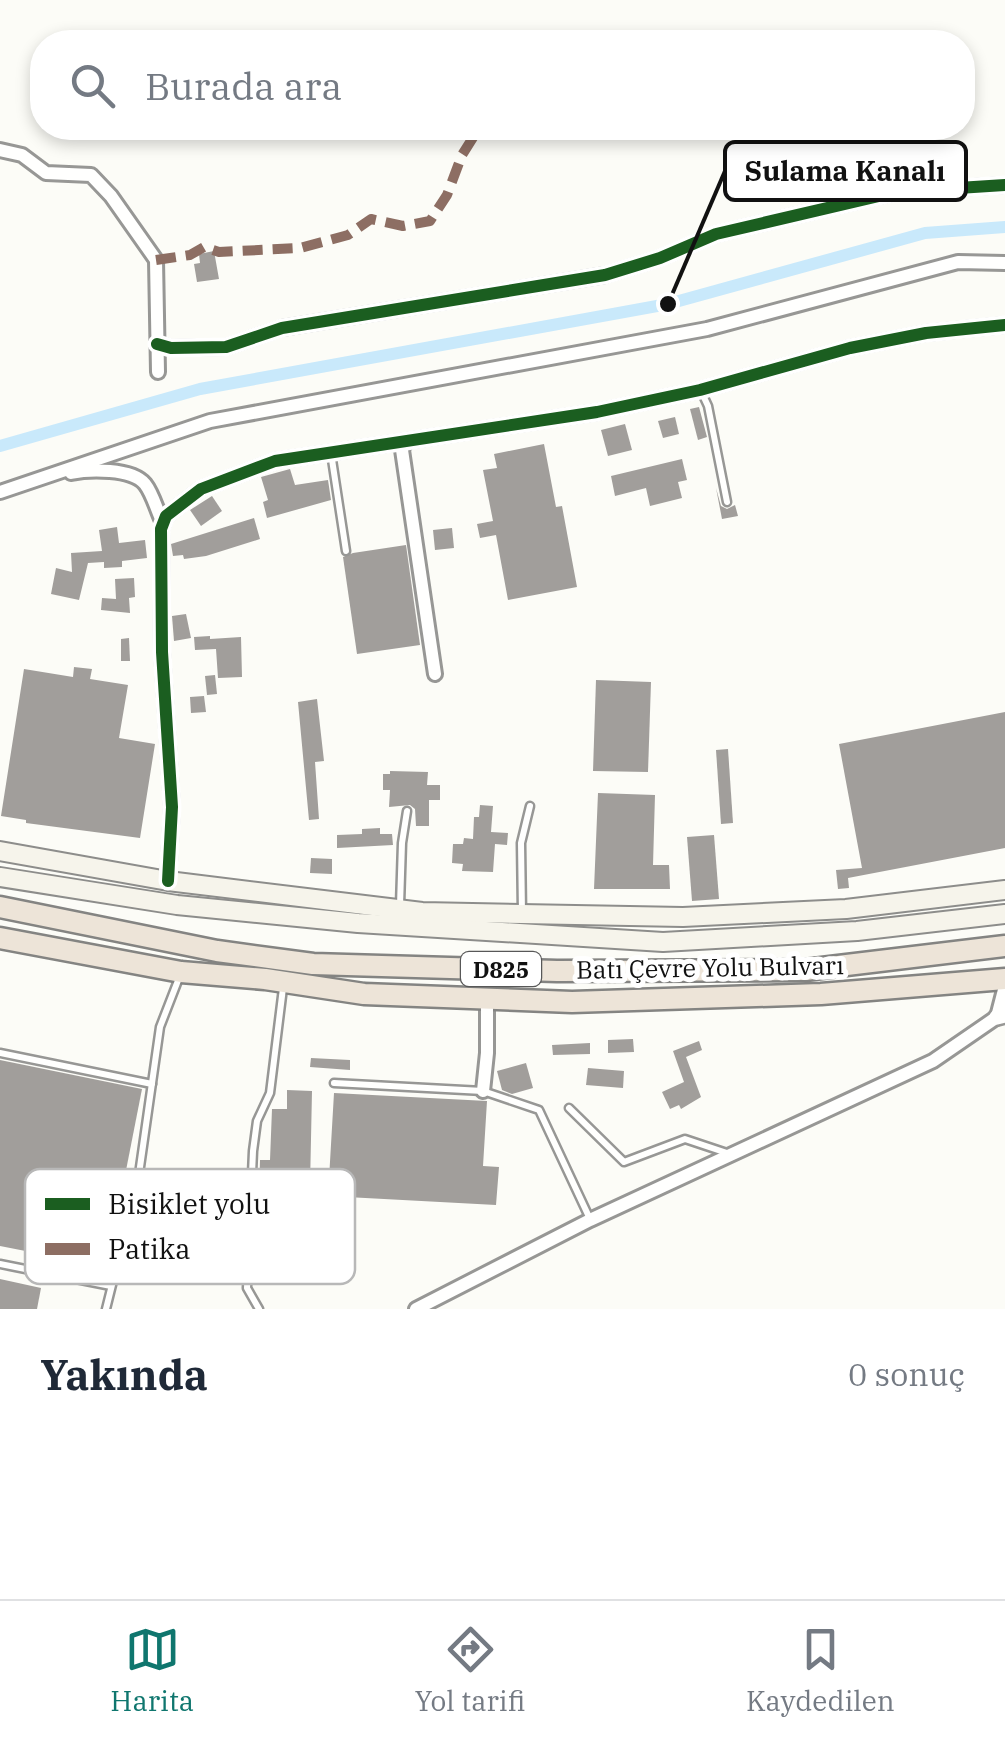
<!DOCTYPE html>
<html lang="tr">
<meta charset="utf-8">
<style>
body{margin:0;font-family:"IBM Plex Serif",serif;background:#f2f2f3;color:#1f2937}
.list{margin:0;padding:0;list-style:none}
h2{display:flex;justify-content:space-between;align-items:center;height:130px;margin:0;padding:0 40px;font-size:42px}
h2 small{font-size:32px;font-weight:400;color:#747a83}
.icon{flex:none;width:55px;height:55px;fill:none;stroke:currentColor;stroke-width:2;stroke-linecap:round;stroke-linejoin:round}
.map{position:relative;flex:none;width:1005px;height:1309px;overflow:hidden}
.search{position:absolute;background:#fff;box-shadow:0 5px 15px #0003;left:30px;right:30px;top:30px;height:110px;display:flex;align-items:center;gap:25px;box-sizing:border-box;padding:0 35px;border-radius:40px;color:#747a83;font-size:38px}
.sheet{height:290px;background:#fff}
nav{display:flex;justify-content:space-around;align-items:center;box-sizing:border-box;height:140px;border-top:2px solid #e0e1e3;background:#fff;font-size:28px;color:#747a83}
nav a{display:grid;justify-items:center;gap:5px}
nav .on{color:#0f766e}
.map>svg:first-child{display:block}
</style>
<div class="map">
<svg width="1005" height="1309" viewBox="0 0 1005 1309">
<rect width="100%" height="100%" fill="#fcfcf7"/>
<g fill="none" stroke-linecap="round" stroke-linejoin="round">
<path stroke="#c9e9fb" stroke-width="12" d="M0 446 200 389 668 304 925 233 1005 227"/>
</g>
<g fill="#a19e9b">
<path d="M214 251 219 279 197 282 194 264 200 263 199 254Z"/>
<path d="M699 407 707 437 698 440 690 409Z"/>
<path d="M675 417 679 434 663 438 658 421Z"/>
<path d="M625 424 632 450 608 456 601 430Z"/>
<path d="M544 444 556 507 562 506 577 587 508 600 496 535 480 538 477 524 493 521 483 470 497 468 494 454Z"/>
<path d="M682 459 687 480 678 482 682 498 650 506 646 488 615 496 611 476Z"/>
<path d="M290 469 295 485 328 480 331 500 267 518 263 502 268 500 261 477Z"/>
<path d="M716 488 721 506 727 509 735 505 738 516 722 519Z"/>
<path d="M212 496 222 511 201 526 190 510Z"/>
<path d="M254 518 260 539 206 556 184 559 183 555 173 556 171 544Z"/>
<path d="M117 527 119 543 145 540 147 558 122 561V567L104 568V562L88 563 79 600 51 594 56 568 72 572 71 553 102 551 99 530Z"/>
<path d="M452 528 454 548 435 550 433 530Z"/>
<path d="M406 545 420 645 357 654 343 557 353 553Z"/>
<path d="M134 578 135 597 129 598 130 613 101 610 102 598 116 599 115 579Z"/>
<path d="M186 614 191 638 174 641 172 616Z"/>
<path d="M210 636V639L241 637 242 677 218 678 216 649 195 650 194 637Z"/>
<path d="M129 638 130 661H121V639Z"/>
<path d="M74 667 92 669 90 679 128 685 119 738 155 744 140 838 26 823V820L1 816 24 669 73 677Z"/>
<path d="M215 675 217 694 207 695 205 676Z"/>
<path d="M596 680 651 682 648 772 593 771Z"/>
<path d="M204 696 206 712 191 713 190 697Z"/>
<path d="M317 699 324 761 315 762 319 819 309 820 298 702Z"/>
<path d="M1005 712V848L848 878 849 888 838 889 836 870 862 868 839 744Z"/>
<path d="M728 749 733 823 721 824 716 750Z"/>
<path d="M390 771 428 772 427 785H440V800H429V826H416L415 809 410 805 389 807 390 790H383V774H390Z"/>
<path d="M598 793 655 795 653 865H669L670 889H594Z"/>
<path d="M480 805 493 806 491 832 508 833 507 845 495 844 493 872 462 871 463 864 452 863 453 844H463L464 838 473 839 474 817H479Z"/>
<path d="M380 828V834H392L393 845 337 848V835L362 834V829Z"/>
<path d="M714 835 719 899 692 901 687 837Z"/>
<path d="M311 858 332 859V874L310 873Z"/>
<path d="M633 1039 634 1052 608 1053V1040Z"/>
<path d="M699 1041 702 1050 686 1057 701 1097 681 1109 679 1105 670 1109 662 1092 684 1082 673 1051Z"/>
<path d="M590 1043V1054L553 1055 552 1045Z"/>
<path d="M311 1058 350 1060V1070L310 1067Z"/>
<path d="M0 1060 142 1089 107 1267 0 1246Z"/>
<path d="M526 1063 533 1088 512 1094 502 1090 497 1071Z"/>
<path d="M588 1068 624 1071 623 1088 586 1085Z"/>
<path d="M287 1090 312 1091 308 1282 257 1281 260 1160H270L272 1109H287Z"/>
<path d="M334 1093 487 1101 483 1166 499 1167 496 1205 328 1196Z"/>
<path d="M0 1279 41 1288 37 1309H0Z"/>
</g>
<g fill="none" stroke-linecap="round" stroke-linejoin="round">
<g stroke="#979795" stroke-width="11">
<g id="service">
<path d="M701 391 708 406 727 502"/>
<path d="M331 453 346 551"/>
<path d="M400 905 402 843 407 811"/>
<path d="M522 913 521 843 530 806"/>
<path d="M0 1053 152 1084"/>
<path d="M334 1083 483 1091 539 1110 590 1219"/>
<path d="M569 1108 624 1162 685 1139 730 1154"/>
<path d="M0 1264 111 1286"/>
<path d="M106 1309 138 1181 160 1027 179 978"/>
<path d="M259 1309 247 1288 253 1151 257 1121 270 1093 283 988"/>
</g>
</g>
<g stroke="#979795" stroke-width="18">
<g id="minor">
<path d="M0 150 22 155 46 173 91 175 111 196 156 260 158 372"/>
<path d="M157 344 171 348 226 347 282 328 605 275 660 258 716 234 896 192 1005 185"/>
<path d="M405 442 402 450 435 674"/>
<path d="M71 473C89 469 132 468 145 484 153 494 157 511 163 523"/>
<path d="M0 492 210 421 707 329 958 262 1005 263"/>
<path d="M168 881 172 807 162 652 161 529 166 516 201 489 275 461 597 412 700 390 850 348 926 333 1005 325"/>
<path d="M483 1091 487 1053V999"/>
<path d="M416 1309 590 1220 933 1061 997 1017 1005 986"/>
</g>
</g>
<g stroke="#979795" stroke-width="20">
<path id="tertiary" d="M997 1017 1005 1015"/>
</g>
<g stroke="#8d8d8b" stroke-width="22">
<g id="secondary">
<path d="M0 851 168 881 422 912 683 917 846 909 1005 890"/>
<path d="M0 877 177 905 358 923 663 942 857 931 1005 914"/>
</g>
</g>
<g stroke="#848482" stroke-width="25">
<g id="trunk">
<path d="M0 907 217 951 313 964 557 971 805 970 1005 946"/>
<path d="M0 938 181 972 265 979 364 994 572 1002 821 994 1005 979"/>
</g>
</g>
<use href="#service" stroke="#fffffe" stroke-width="6"/>
<use href="#minor" stroke="#fffffe" stroke-width="12"/>
<use href="#tertiary" stroke="#fffffe" stroke-width="15"/>
<use href="#secondary" stroke="#f6f4eb" stroke-width="18"/>
<use href="#trunk" stroke="#ede4d8" stroke-width="20"/>
<path stroke="#8d6e63" stroke-width="10" stroke-dasharray="20 10" stroke-linecap="butt" d="M156 260 190 255 204 247 219 252 300 248 348 235 371 219 403 226 430 221 447 195 462 155 479 128"/>
<g stroke="#fff" stroke-width="19">
<g id="cycleway">
<path d="M157 344 171 348 226 347 282 328 605 275 660 258 716 234 896 192 1005 185"/>
<path d="M168 881 172 807 162 652 161 529 166 516 201 489 275 461 597 412 700 390 850 348 926 333 1005 325"/>
</g>
</g>
<use href="#cycleway" stroke="#1b5e20" stroke-width="12"/>
</g>
<g text-anchor="middle" dominant-baseline="central" stroke-width="10" stroke-linejoin="round" paint-order="stroke">
<rect fill="#fff" stroke="#585858" stroke-width="2.5" x="461" y="952" width="80" height="34" rx="8"/>
<g font-size="22" font-weight="bold" fill="#111">
<text x="501" y="969">D825</text>
</g>
<g font-size="25" fill="#111" stroke="#fff">
<text transform="translate(710 967) rotate(-1)">Batı Çevre Yolu Bulvarı</text>
</g>
</g>
<rect x="25" y="1169" width="330" height="115" rx="15" fill="#fff" stroke="#b8b8b8" stroke-width="2.5"/>
<rect x="45" y="1198" width="45" height="12" fill="#1b5e20"/>
<rect x="45" y="1243" width="45" height="12" fill="#8d6e63"/>
<g font-size="28" fill="#111">
<text x="108" y="1214">Bisiklet yolu</text>
<text x="108" y="1259">Patika</text>
</g>
<path fill="none" stroke="#111" stroke-width="4" d="M668 304L725 171"/>
<circle fill="#111" stroke="#fff" stroke-width="4" cx="668" cy="304" r="10"/>
<rect fill="#fff" stroke="#111" stroke-width="4" x="725" y="142" width="241" height="58" rx="10"/>
<g font-size="28" text-anchor="middle" font-weight="bold" fill="#111">
<text x="845" y="181">Sulama Kanalı</text>
</g>
</svg>
<div class="search"><svg class="icon" aria-label="search" viewBox="0 0 24 24"><circle cx="10" cy="10" r="6"/><path d="M15 15l6 6"/></svg>Burada ara</div>
</div>
<section class="sheet">
<h2>Yakında<small>0 sonuç</small></h2>
<ul class="list">
</ul>
</section>
<nav>
<a class="on"><svg class="icon" aria-label="map" viewBox="0 0 24 24"><path d="M3 6l6-2 6 2 6-2v14l-6 2-6-2-6 2zM9 4v14M15 6v14"/></svg>Harita</a>
<a><svg class="icon" aria-label="directions" viewBox="0 0 24 24"><path d="M12 3l9 9-9 9-9-9zM9 14v-3h6M13 9l2 2-2 2"/></svg>Yol tarifi</a>
<a><svg class="icon" aria-label="saved" viewBox="0 0 24 24"><path d="M7 4h10v16l-5-4-5 4z"/></svg>Kaydedilen</a>
</nav>
